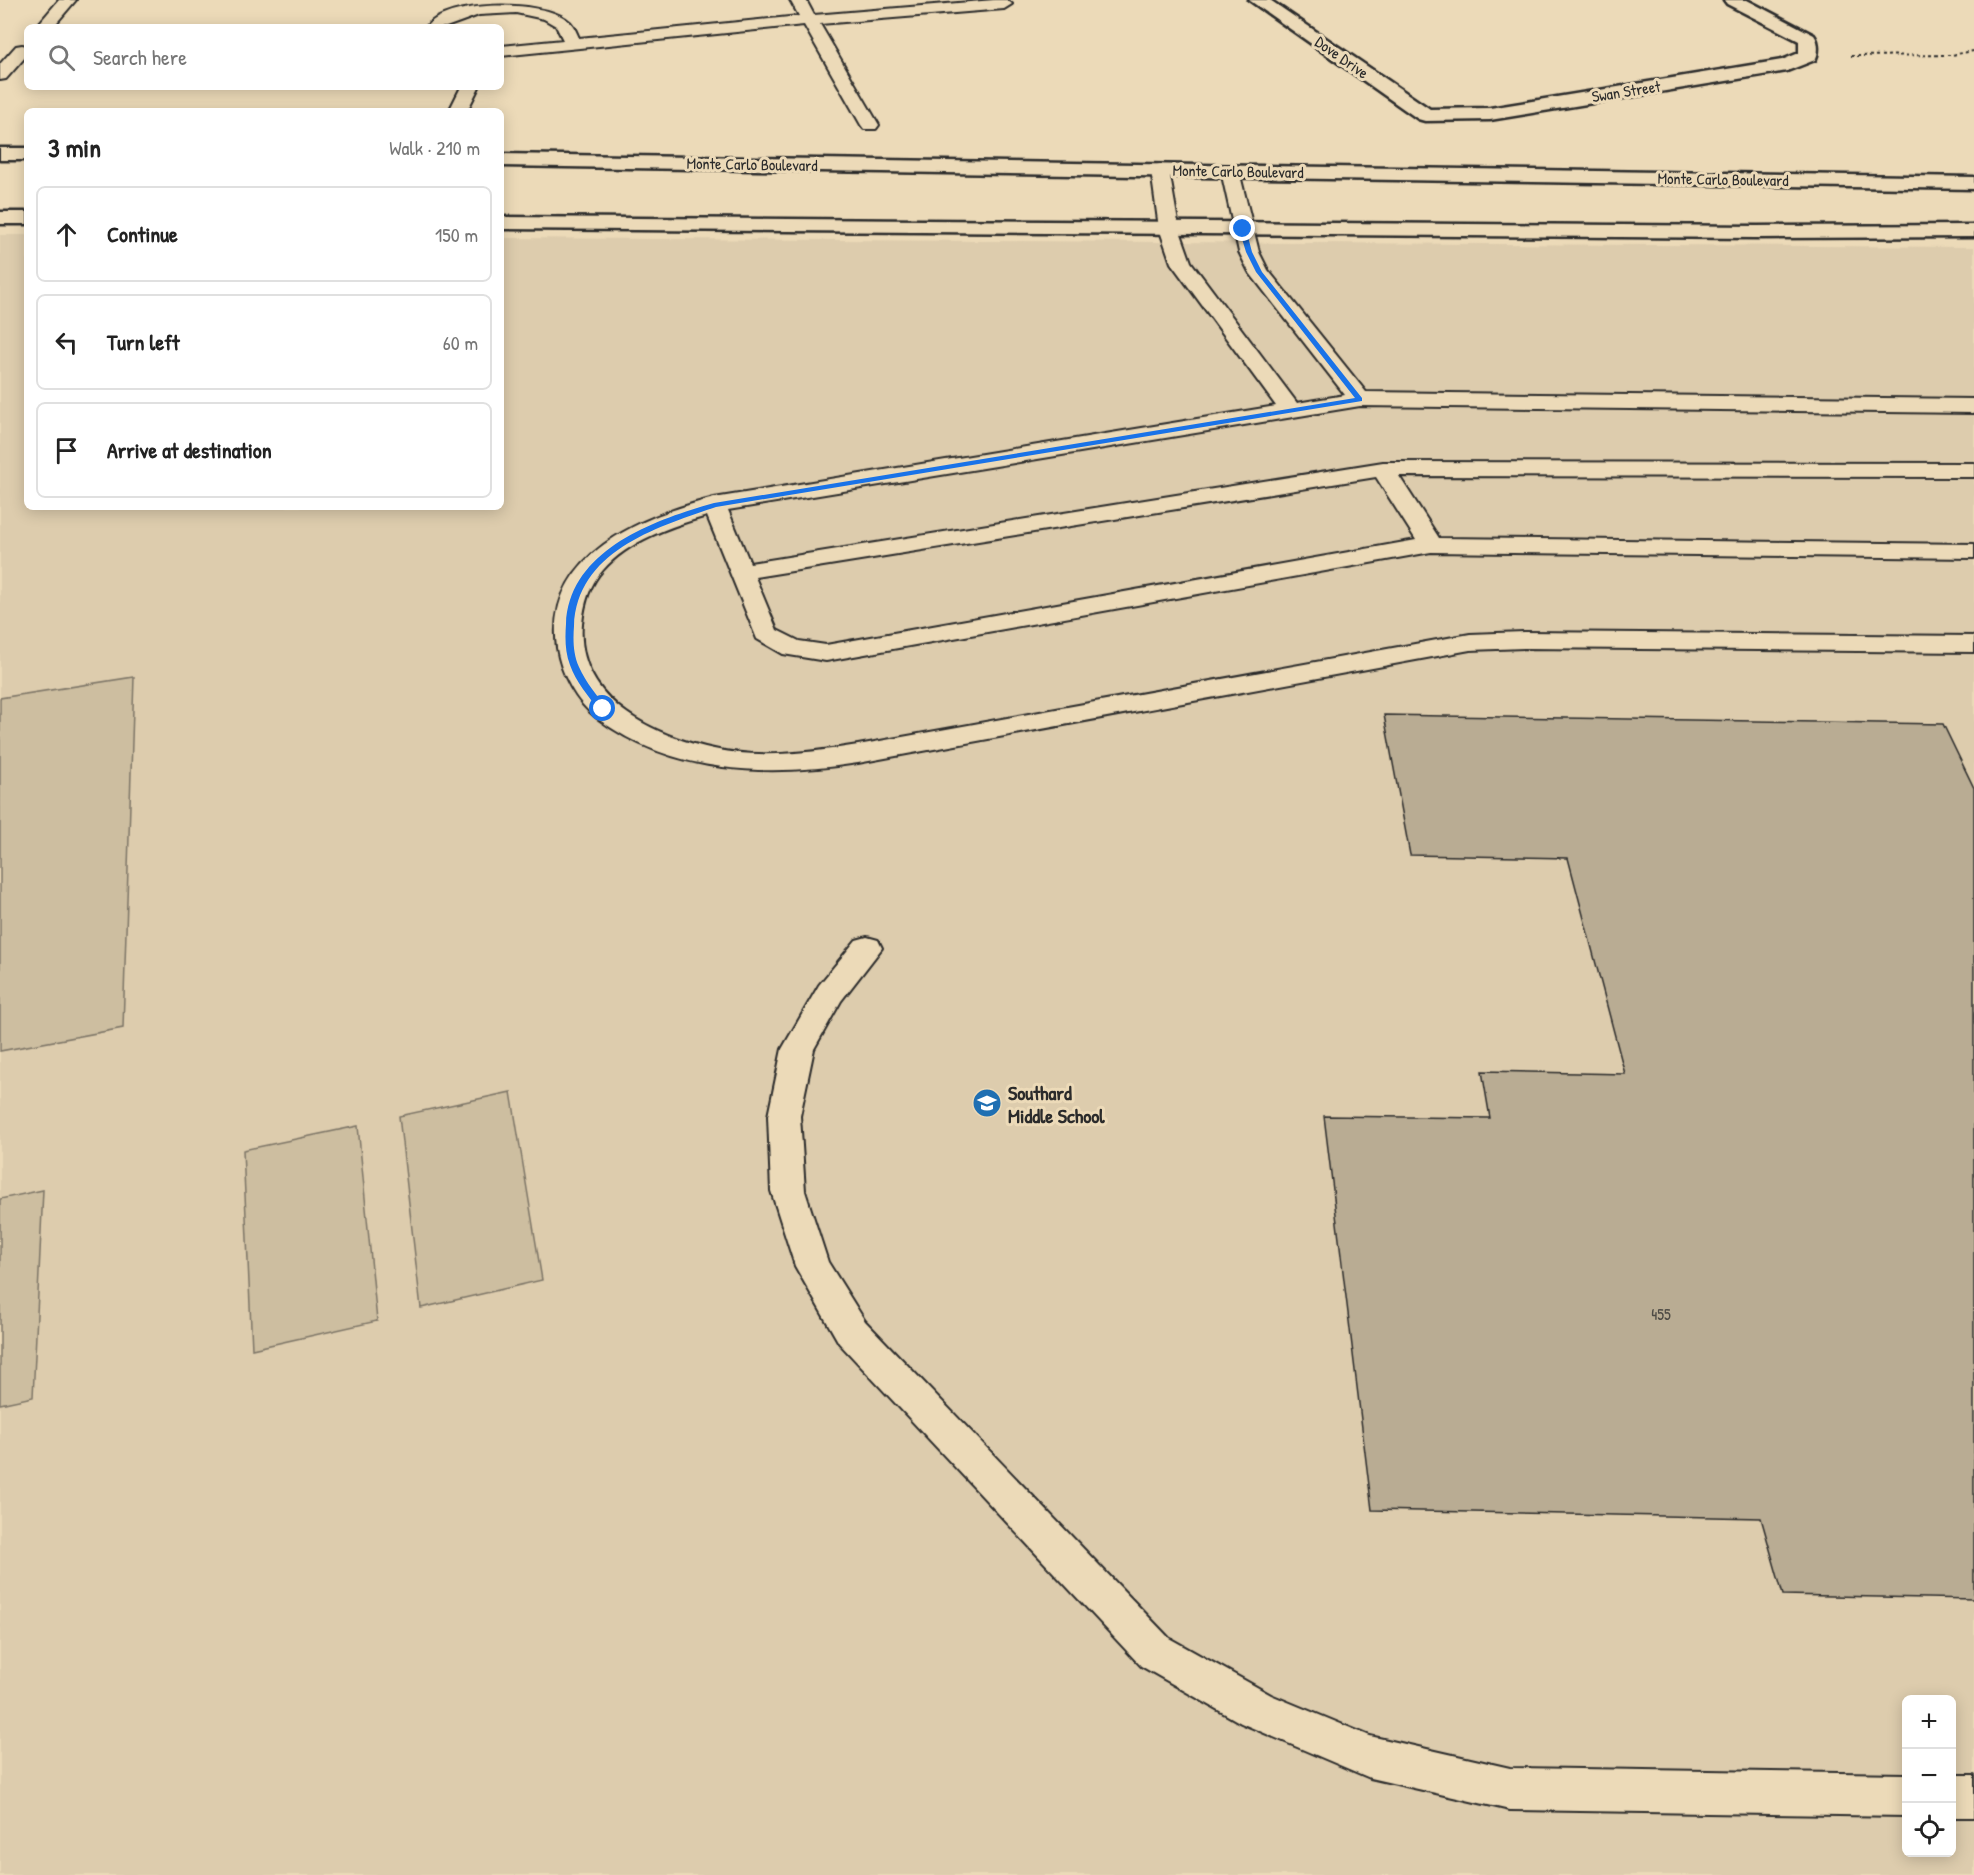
<!DOCTYPE html>
<meta charset="utf-8">
<style>
body{margin:0;font-family:"Patrick Hand",sans-serif;background:#f6f6f6;color:#222}
.controls{position:absolute;right:18px;bottom:18px;display:grid;overflow:hidden;border-radius:9px;box-shadow:0 3px 15px #0003}
.controls button{width:54px;height:54px;display:grid;place-items:center;padding:0;border:0;border-bottom:2px solid #e0e0e0;background:#fff;color:#222;font:30px sans-serif}
.stop{position:absolute;width:18px;height:18px;margin:-14px;border:4px solid #1a73e8;border-radius:50%;background:#fff}
.stop.end{background:#1a73e8;border-color:#fff;box-shadow:0 2px 6px #0008}
.list{margin:0;padding:0;list-style:none}
h2{display:flex;justify-content:space-between;align-items:center;height:78px;margin:0;padding:0 24px;font-size:26px}
h2 small{font-size:20px;font-weight:400;color:#767676}
.list li{display:grid;grid-template-columns:39px 1fr auto;gap:18px;align-items:center;box-sizing:border-box;height:96px;margin:0 12px 12px;padding:0 12px;border:2px solid #e0e0e0;border-radius:9px}
.list b{display:block;font-size:22px;white-space:nowrap}
.list em{font-size:20px;font-style:normal;color:#767676}
.icon{flex:none;width:33px;height:33px;fill:none;stroke:currentColor;stroke-width:2;stroke-linecap:round;stroke-linejoin:round}
.map{position:relative;flex:none;width:1974px;height:1875px;overflow:hidden}
.search{position:absolute;background:#fff;box-shadow:0 3px 15px #0003;left:24px;top:24px;width:480px;height:66px;display:flex;align-items:center;gap:15px;box-sizing:border-box;padding:0 21px;border-radius:9px;color:#767676;font-size:22px}
.panel{position:absolute;background:#fff;box-shadow:0 3px 15px #0003;left:24px;top:108px;width:480px;height:402px;border-radius:9px}
.map>svg:first-child{display:block}
</style>
<div class="map">
<svg width="1974" height="1875" viewBox="0 0 1974 1875">
<rect width="100%" height="100%" fill="#ecdab8"/>
<filter id="ink" filterUnits="userSpaceOnUse"><feTurbulence type="fractalNoise" baseFrequency=".0167" numOctaves="2"/><feDisplacementMap in="SourceGraphic" scale="12" xChannelSelector="R" yChannelSelector="G"/><feConvolveMatrix kernelMatrix="1 2 1 2 8 2 1 2 1" color-interpolation-filters="sRGB"/></filter>
<g filter="url(#ink)">
<path fill="#ddccad" fill-rule="evenodd" d="M0 235H27V507H501V238L1974 247V1875H0ZM1906 1700H1952V1852H1906Z"/>
<g fill="#cdbea0" stroke="#7c7466" stroke-width="1.5">
<path d="M134 677 123 1028 0 1051V698Z"/>
<path d="M511 1092 542 1280 421 1308 399 1116Z"/>
<path d="M358 1126 377 1321 252 1349 243 1150Z"/>
<path d="M43 1190 33 1397 0 1404V1199Z"/>
</g>
<path fill="#b9ac93" stroke="#2b2b2b" stroke-width="1.5" d="M1384 715 1943 724 1974 788V1599L1783 1595 1761 1518 1372 1510 1324 1116 1490 1118 1482 1071 1625 1074 1568 858 1410 855Z"/>
<g fill="none" stroke-linecap="round" stroke-linejoin="round">
<g stroke="#2b2b2b" stroke-width="4">
<g id="lane">
<path d="M59 0H76L53 27H36Z"/>
<path d="M790 0H806L814 15 994 0H1007L1012 4 1004 9 820 24 879 125 876 129H864L861 125 804 25 501 56V46L563 40 556 26 544 19 516 13 479 15 446 27H426C447 0 539 0 566 19 573 23 576 31 579 38L799 16Z"/>
<path d="M22 45 27 46V55L6 79 0 80V64L16 46Z"/>
<path d="M461 87H479L467 111H449Z"/>
<path d="M1160 164 1167 166 1169 170 1179 228 1191 262 1297 403 1345 395 1249 272 1239 252 1221 171 1223 167H1237L1239 171 1259 252 1268 270 1366 392 1974 399V413L1360 406 728 510 750 563 1383 462 1974 463V477L1399 476 1439 538 1974 544V558L1431 552 826 661 783 654 757 639 707 516C671 526 628 541 603 570 589 585 584 604 582 624 576 696 644 731 705 747 755 760 808 753 858 745L1470 634 1524 632 1974 636V652L1524 648 1470 650 858 763C769 777 673 775 597 718 576 702 561 674 557 648 544 555 642 516 714 498L1276 406 1171 263 1159 228 1151 170 1153 166ZM1376 477 1416 540 826 645 799 641 777 630 755 577Z"/>
<path d="M867 937 878 940 882 948 841 1001 814 1049 800 1116 805 1191 828 1262 865 1321 1169 1638 1271 1695 1370 1736 1510 1768 1906 1774V1816L1510 1810 1370 1778 1241 1723 1141 1666 839 1343 795 1266 771 1191 768 1116 782 1049 819 985 856 940Z"/>
<rect x="1952" y="1775" width="22" height="42"/>
</g>
</g>
<g stroke="#2b2b2b" stroke-width="5">
<path id="street" d="M1249 0H1270L1430 109 1490 108 1782 60 1799 53V41L1727 4 1724 0H1747L1814 35C1819 41 1819 54 1815 60L1787 71 1490 120 1425 121 1418 119Z"/>
</g>
<g stroke="#2b2b2b" stroke-width="5">
<g id="secondary">
<rect x="0" y="148" width="27" height="12"/>
<path d="M501 154 1974 177V189L501 166Z"/>
<rect x="0" y="212" width="27" height="12"/>
<path d="M501 217 1757 226 1974 225V237L1757 238 501 229Z"/>
</g>
</g>
<path stroke="#2b2b2b" stroke-width="2" stroke-dasharray="3 3" stroke-linecap="butt" d="M1851 56 1951 55 1974 51"/>
<use href="#lane" fill="#ecdab8" fill-rule="evenodd"/>
<use href="#street" fill="#ecdab8" fill-rule="evenodd"/>
<use href="#secondary" fill="#ecdab8" fill-rule="evenodd"/>
</g>
</g>
<path fill="#1a73e8" d="M1243 227 1246 229 1252 252 1262 272 1362 398V401L716 507C657 527 577 551 574 626 573 639 573 654 579 667 586 683 597 695 607 709L606 711H600C588 696 576 682 570 665 565 652 565 638 566 624 569 550 654 520 714 503L1355 398 1256 272 1246 252 1239 229Z"/>
<defs>
<g id="school-disc" transform="scale(1.5)"><circle r="9.5" fill="#1f6fb2" stroke="#ecdab8"/><path d="M0-5L7-2L0 1L-7-2ZM-4 1L0 2.5L4 1V4Q0 6-4 4Z" fill="#fff"/></g>
</defs>
<g fill-rule="evenodd">
<use href="#school-disc" x="987" y="1103"/>
</g>
<g text-anchor="middle" dominant-baseline="central" stroke-width="6" stroke-linejoin="round" paint-order="stroke">
<g font-size="16" fill="#2b2b2b" stroke="#ecdab8">
<text transform="translate(1342 57) rotate(35)">Dove Drive</text>
<text transform="translate(1626 91) rotate(-9)">Swan Street</text>
<text transform="translate(752 164) rotate(1)">Monte Carlo Boulevard</text>
<text transform="translate(1238 171) rotate(1)">Monte Carlo Boulevard</text>
<text transform="translate(1723 179) rotate(1)">Monte Carlo Boulevard</text>
</g>
<g font-size="16" fill="#4e4b45">
<text x="1661" y="1314">455</text>
</g>
<g font-size="20" font-weight="bold" fill="#2b2b2b" stroke="#ecdab8" text-anchor="start">
<text x="1008" y="1092">Southard<tspan x="1008" dy="23">Middle School</tspan></text>
</g>
</g>
</svg>
<div class="controls">
<button>+</button>
<button>−</button>
<button><svg class="icon" aria-label="locate" viewBox="0 0 24 24"><circle cx="12" cy="12" r="6"/><path d="M12 2v4M12 18v4M2 12h4M18 12h4"/></svg></button>
</div>
<div class="stop" style="left:603px;top:709px"></div>
<div class="stop end" style="left:1243px;top:229px"></div>
<div class="search"><svg class="icon" aria-label="search" viewBox="0 0 24 24"><circle cx="10" cy="10" r="6"/><path d="M15 15l6 6"/></svg>Search here</div>
<section class="panel">
<h2>3 min<small>Walk · 210 m</small></h2>
<ul class="list">
<li><svg class="icon" aria-label="ahead" viewBox="0 0 24 24"><path d="M12 20V5M6 11l6-6 6 6"/></svg><div><b>Continue</b></div><em>150 m</em></li>
<li><svg class="icon" aria-label="left" viewBox="0 0 24 24"><path d="M17 20v-9H6M10 6l-5 5 5 5"/></svg><div><b>Turn left</b></div><em>60 m</em></li>
<li><svg class="icon" aria-label="arrive" viewBox="0 0 24 24"><path d="M6 21V4h12l-3 4 3 4H6"/></svg><div><b>Arrive at destination</b></div></li>
</ul>
</section>
</div>
